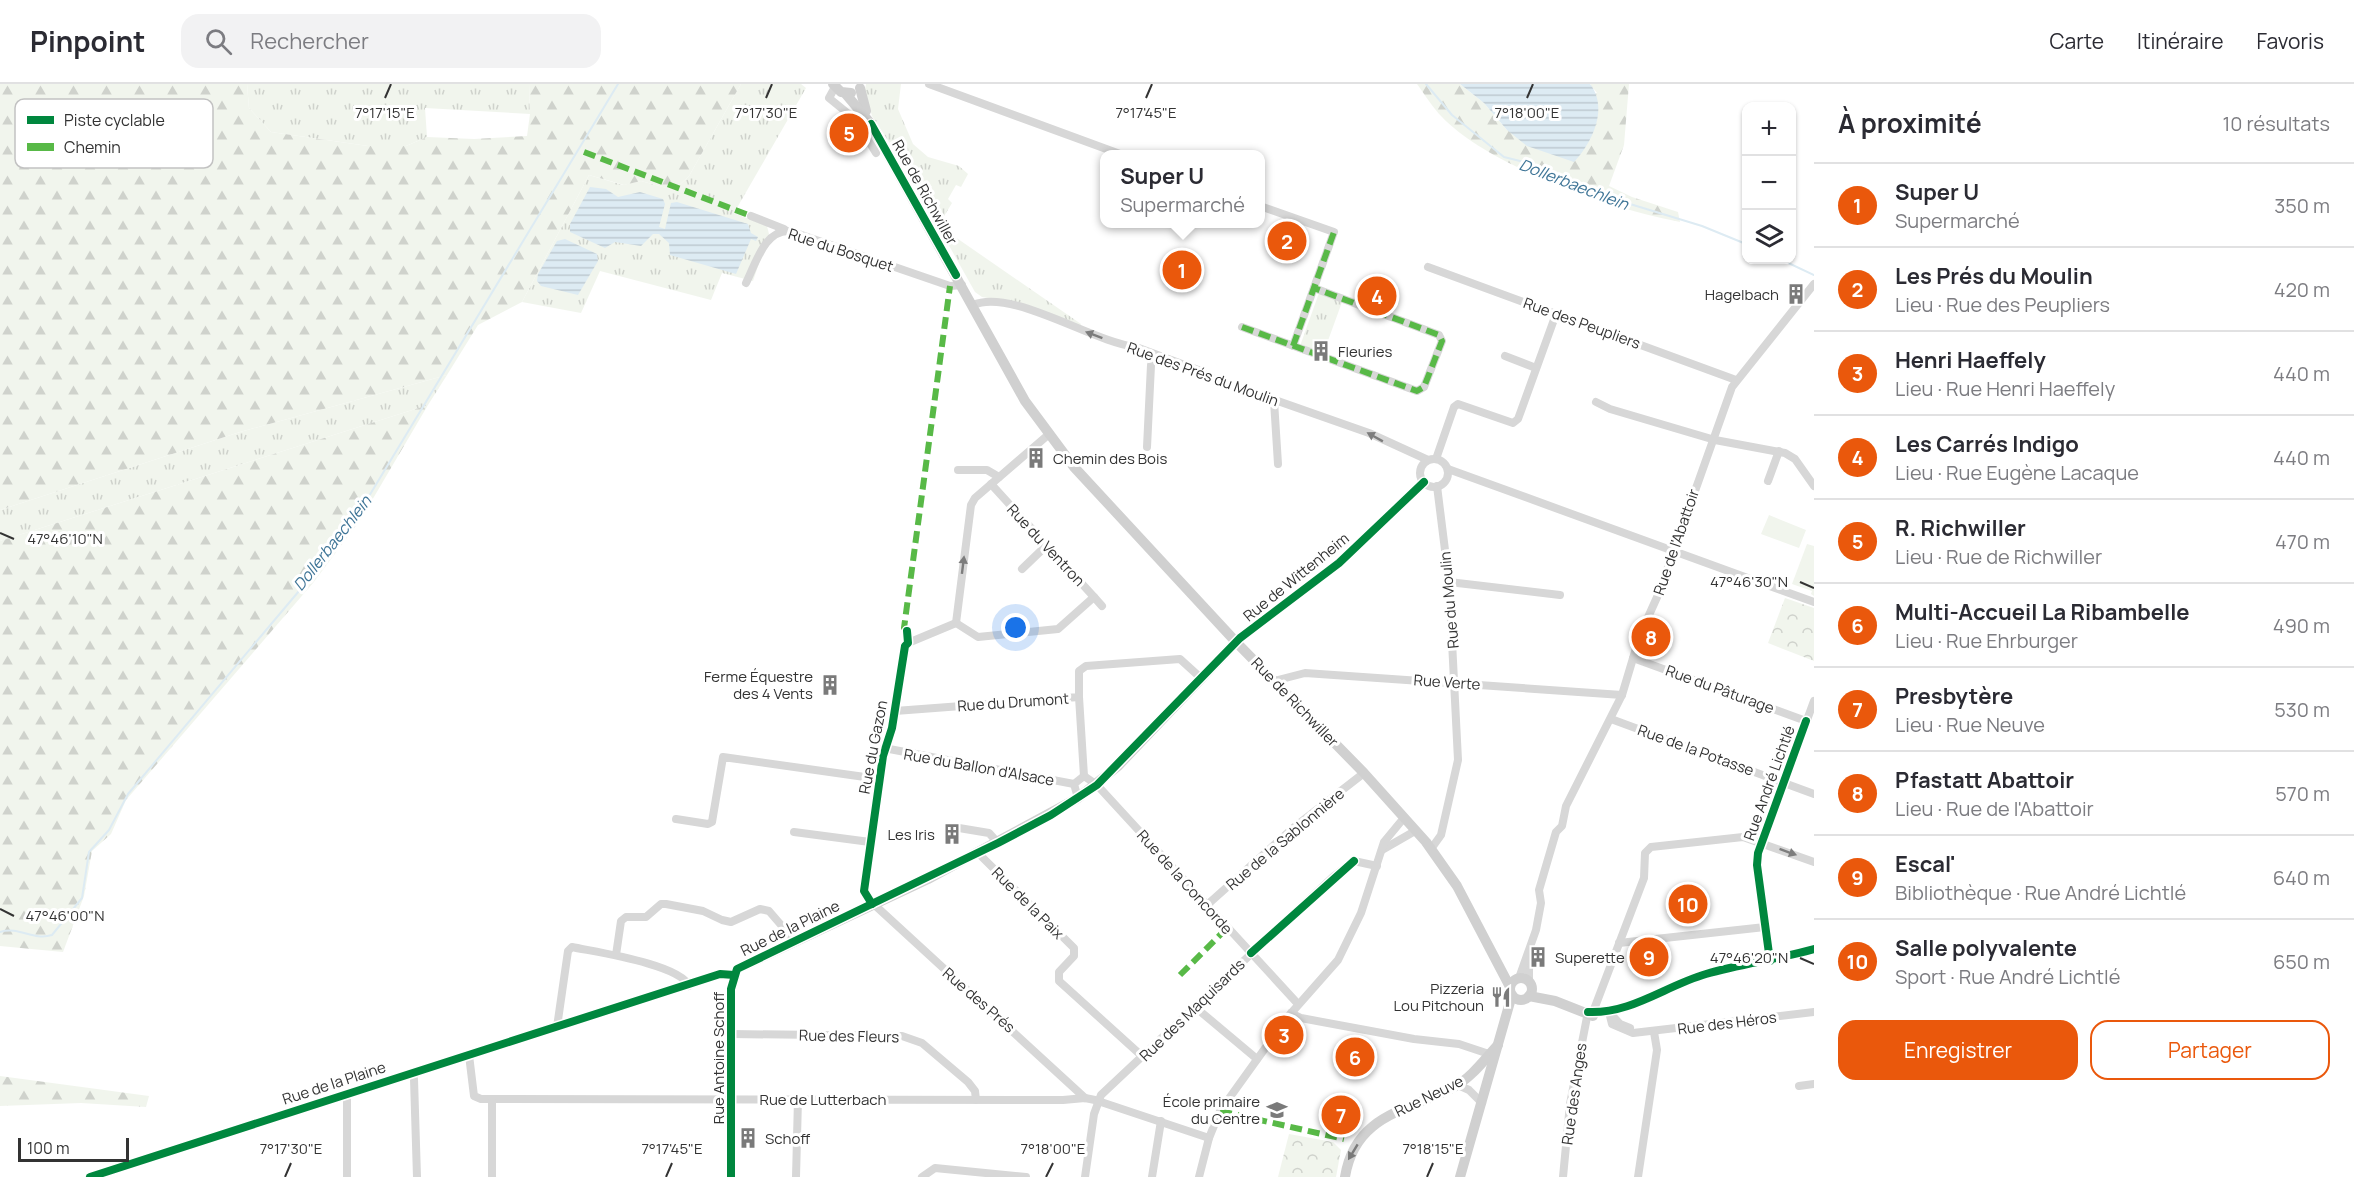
<!DOCTYPE html>
<html lang="fr">
<meta charset="utf-8">
<style>
body{margin:0;font-family:Manrope,sans-serif;background:#f2f2f3;color:#2b2b33}
.controls{position:absolute;right:18px;top:18px;display:grid;overflow:hidden;border-radius:12px;box-shadow:0 2px 4px #0004}
.controls button{width:54px;height:54px;display:grid;place-items:center;padding:0;border:0;border-bottom:2px solid #e1e1e2;background:#fff;color:#2b2b33;font:30px sans-serif}
.scale{position:absolute;left:18px;bottom:15px;width:111px;box-sizing:border-box;padding-left:6px;border:3px solid #333;border-top:0;font-size:16px;line-height:21px;white-space:nowrap;color:#333;-webkit-text-stroke:4px #fff;paint-order:stroke}
.you{position:absolute;left:1016px;top:544px;width:21px;height:21px;margin:-15px;border:4px solid #fff;border-radius:50%;background:#1a73e8;box-shadow:0 0 0 9px #1a73e833}
.badge{display:grid;place-items:center;width:39px;height:39px;border-radius:50%;background:#ea580c;color:#fff;font-size:20px;font-weight:700}
.pin{position:absolute;translate:-50% -50%;border:3px solid #fff;box-shadow:0 2px 6px #0006}
.popup{position:absolute;left:1100px;top:66px;width:165px;height:78px;box-sizing:border-box;display:grid;place-content:center;border-radius:12px;background:#fff;filter:drop-shadow(0 2px 4px #0005);font-size:20px;white-space:nowrap;color:#7c7c81}
.popup b{font-size:22px;color:#2b2b33}
.popup::after{content:'';position:absolute;left:50%;top:100%;margin-left:-12px;border:12px solid transparent;border-top-color:#fff}
.list{margin:0;padding:0;list-style:none}
h2{display:flex;justify-content:space-between;align-items:center;height:78px;margin:0;padding:0 24px;font-size:26px}
h2 small{font-size:20px;font-weight:400;color:#7c7c81}
.list li{display:grid;grid-template-columns:39px 1fr auto;gap:18px;align-items:center;box-sizing:border-box;height:84px;padding:0 24px;border-top:2px solid #e1e1e2}
.list b{display:block;font-size:22px;white-space:nowrap}
.list p{margin:0;font-size:20px;white-space:nowrap;color:#7c7c81}
.list em{font-size:20px;font-style:normal;color:#7c7c81}
.actions{display:flex;gap:12px;padding:18px 24px}
.actions a{flex:1;padding:14px 0;border:2px solid #ea580c;border-radius:18px;text-align:center;font-size:21px;color:#ea580c}
.actions .main{background:#ea580c;color:#fff}
.icon{flex:none;width:33px;height:33px;fill:none;stroke:currentColor;stroke-width:2;stroke-linecap:round;stroke-linejoin:round}
.map{position:relative;flex:none;width:1814px;height:1093px;overflow:hidden}
header{display:flex;align-items:center;gap:36px;box-sizing:border-box;height:84px;padding:0 30px;background:#fff;border-bottom:2px solid #e1e1e2}
header strong{font-size:28px}
nav{display:flex;gap:33px;margin-inline-start:auto;font-size:21px}
.search{width:420px;height:54px;background:#f2f2f3;display:flex;align-items:center;gap:15px;box-sizing:border-box;padding:0 21px;border-radius:18px;color:#7c7c81;font-size:22px}
main{display:flex}
aside{flex:1;background:#fff}
.map>svg:first-child{display:block}
</style>
<header>
<strong>Pinpoint</strong>
<div class="search"><svg class="icon" aria-label="search" viewBox="0 0 24 24"><circle cx="10" cy="10" r="6"/><path d="M15 15l6 6"/></svg>Rechercher</div>
<nav><a>Carte</a><a>Itinéraire</a><a>Favoris</a></nav>
</header>
<main>
<div class="map">
<svg width="1814" height="1093" viewBox="0 0 1814 1093">
<defs>
<pattern id="grass-tufts" width="24" height="20" patternUnits="userSpaceOnUse" patternTransform="scale(1.5)"><rect width="24" height="20" fill="#f1f5ed"/><path d="M3 7l-1-3M5 7V3M7 7l1-3M15 17l-1-3M17 17v-4M19 17l1-3" fill="none" stroke="#cfd2cc"/></pattern>
<pattern id="forest-firs" width="22" height="20" patternUnits="userSpaceOnUse" patternTransform="scale(1.5)"><rect width="22" height="20" fill="#f1f5ed"/><path d="M5 1l3.5 6h-7zM16 11l3.5 6h-7z" fill="#cfd2cc"/></pattern>
<pattern id="park-crowns" width="20" height="18" patternUnits="userSpaceOnUse" patternTransform="scale(1.5)"><rect width="20" height="18" fill="#f1f5ed"/><path d="M2 6a3 3 0 1 1 6 0M12 15a3 3 0 1 1 6 0" fill="none" stroke="#cfd2cc"/></pattern>
<pattern id="water-rules" width="6" height="5" patternUnits="userSpaceOnUse" patternTransform="scale(1.5)"><rect width="6" height="5" fill="#ddebf3"/><path d="M0 2.5h6" fill="none" stroke="#becad1"/></pattern>
</defs>
<rect width="100%" height="100%" fill="#fff"/>
<g fill="url(#grass-tufts)">
<path d="M247 0H529L530 30 425 24 427 53 406 62H368L271 48 249 24Z"/>
<path d="M741 0H801L806 4 734 129 767 142 769 150 753 197 722 189 711 216 600 187 581 229 522 218 589 91 623 101 641 97 674 106 689 92Z"/>
<path d="M866 0H901L898 25 913 60 928 73 959 82 968 90 961 103 956 101 948 115 952 119 943 134 945 146 1081 240 1080 242 1016 219 982 213 975 208 904 81 872 32 865 6Z"/>
<path d="M1319 209 1342 218 1325 265 1320 263 1318 268 1300 262Z"/>
<path d="M447 291 428 321 0 457V426L240 348Z"/>
</g>
<g fill="url(#forest-firs)">
<path d="M0 0H247L249 24 271 48 368 62H406L427 53 474 55 527 52 530 30 529 0H741L689 92 674 106 641 97 624 101 589 91 522 218 478 241 447 291 240 348 0 426Z"/>
<path d="M1417 0H1460L1484 19 1507 46 1597 9 1590 0H1629L1624 61 1609 102 1632 113 1678 128 1680 138C1613 126 1489 82 1442 33 1433 24 1425 11 1417 0Z"/>
<path d="M428 321 361 435 313 499 126 716 111 750 92 767 84 812 63 868 0 862V457Z"/>
<path d="M0 992 149 1012 146 1023 81 1019 0 1022Z"/>
</g>
<g fill="url(#park-crowns)">
<path d="M1785 514 1814 524V577L1768 559Z"/>
<path d="M1289 1050 1333 1058 1341 1066 1336 1093H1278Z"/>
</g>
<g fill="#f1f5ed">
<path d="M1769 431 1806 446 1799 464 1761 450Z"/>
<path d="M1807 460 1814 462V512L1811 510 1812 507 1792 500Z"/>
</g>
<g fill="url(#water-rules)">
<path d="M1460 0H1590C1609 24 1592 59 1574 78L1527 62 1507 46 1484 19Z"/>
<path d="M590 103 606 105 618 113 640 108 663 115 665 120 659 143 665 145 671 119 677 118 748 140 751 149 758 153 756 157 751 155 736 190 670 171 669 159 659 150H653L641 162 615 158 605 164 570 148V140Z"/>
<path d="M565 155 597 170 598 177 578 211 541 202 537 197 538 190 557 157Z"/>
</g>
<g fill="none" stroke-linecap="round" stroke-linejoin="round">
<g stroke="#ddebf3" stroke-width="2">
<path d="M1426 0 1452 31 1504 73 1524 78 1594 109 1702 142 1746 160"/>
<path d="M1782 176 1814 191"/>
<path d="M0 848C19 842 33 857 52 851L82 814 89 768 109 746 128 710 315 488 357 432 618 0"/>
</g>
<g stroke="#d7d7d7" stroke-width="8">
<path d="M929 0 1120 70"/>
<path d="M835 3 829 14 856 36 876 69"/>
<path d="M1260 122 1334 148 1293 262"/>
<path d="M751 132 784 145"/>
<path d="M1428 183 1736 296"/>
<path d="M746 199C756 179 765 145 790 147L950 202 962 201"/>
<path d="M973 221C1012 204 1092 258 1136 263L1201 287 1212 294 1369 349 1428 376"/>
<path d="M1242 243 1417 307 1424 303 1442 257 1439 251 1314 204"/>
<path d="M1505 272 1536 284"/>
<path d="M1274 317 1278 380"/>
<path d="M1596 318 1610 325 1715 356 1785 369 1795 375 1814 402"/>
<path d="M1147 363 1151 281 1154 270"/>
<path d="M1436 375 1454 323 1458 320 1513 339 1518 335 1556 230"/>
<circle cx="1434" cy="389" r="14"/>
<path d="M1448 385 1814 518"/>
<path d="M958 386H987L999 393"/>
<path d="M1768 397 1779 367"/>
<path d="M1022 485 1047 461"/>
<path d="M1449 498 1560 511"/>
<path d="M1094 513 1102 522"/>
<path d="M956 539 978 553 1058 545 1094 513 991 400"/>
<path d="M956 539 971 421 975 414 1048 351"/>
<path d="M907 547 908 559 905 562 892 644 883 672 864 807 867 814 1085 1014"/>
<path d="M1236 558 1339 479 1424 398"/>
<path d="M908 559 956 539"/>
<path d="M1633 574 1806 637"/>
<path d="M1274 597 1305 589 1622 611"/>
<path d="M1079 613 1084 692"/>
<path d="M895 627 1079 613V587L1086 582 1180 575 1202 595"/>
<path d="M1611 635 1814 710"/>
<path d="M884 664 1074 700"/>
<path d="M1078 714 1074 700 1084 692 1097 701 1298 920"/>
<path d="M676 735 708 740 712 738 723 673 879 695"/>
<path d="M953 743 989 749 998 759"/>
<path d="M794 748 870 758"/>
<path d="M1431 765 1441 751 1458 676 1449 498 1437 402"/>
<path d="M1382 766 1415 747"/>
<path d="M978 769 1074 864V872L1059 888V897L1143 973"/>
<path d="M1207 821 1292 745 1364 689"/>
<path d="M1619 859 1765 843"/>
<path d="M616 871 621 837 626 833H646L661 820H666L703 827 722 836 731 838 760 825 769 827 794 856"/>
<path d="M1529 874V898"/>
<path d="M1770 877 1757 781 1758 769 1814 617"/>
<path d="M1519 894 1536 846 1541 819 1539 806 1556 748 1562 742 1566 722 1622 611 1640 551 1658 511 1732 303 1814 200"/>
<path d="M1195 923 1257 975"/>
<path d="M1593 928 1644 794 1645 769 1651 763 1743 753 1814 778"/>
<path d="M1609 928 1612 940 1633 949 1814 928"/>
<path d="M1609 928 1620 940 1630 944"/>
<path d="M1291 929 1301 934 1414 955 1459 960 1489 970"/>
<path d="M557 943 568 867 572 863C595 868 680 880 689 902"/>
<path d="M731 950 902 952 922 959 968 998 975 1007 976 1016"/>
<path d="M469 971 474 1012 481 1015 1063 1016 1085 1014 1095 1016 1209 1054"/>
<path d="M414 995 417 1093"/>
<path d="M1458 1001 1469 1006 1482 1019"/>
<path d="M1799 1002 1814 1000"/>
<path d="M347 1010V1093"/>
<path d="M90 1093 720 890 734 891"/>
<path d="M492 1093V1017"/>
<path d="M796 1093 798 1015"/>
<path d="M922 1093 935 1084 1026 1093"/>
<path d="M1085 1093 1094 1030 1101 1011 1333 793 1354 777 1377 782"/>
<path d="M1152 1093 1161 1037"/>
<path d="M1199 1093 1209 1054 1220 1027 1286 935 1338 876 1361 829 1384 758 1403 735"/>
<path d="M1563 1093 1570 1020 1588 928"/>
<path d="M1638 1093 1657 966 1654 948"/>
</g>
<g stroke="#d0d0d0" stroke-width="10">
<path d="M833 0 841 8 851 9"/>
<path d="M860 4 866 27"/>
<path d="M845 9 871 40 1025 317 1074 383 1236 558 1364 689 1426 758 1457 802 1510 903"/>
<circle cx="1521" cy="905" r="11"/>
<path d="M1529 912 1555 917 1593 932"/>
<path d="M1588 928C1631 930 1665 902 1706 890 1741 880 1778 875 1814 865"/>
<path d="M731 1093V905L737 885 928 795 1078 714 1118 682 1236 558"/>
<path d="M1345 1093C1355 1030 1408 1027 1454 1003 1472 993 1484 976 1498 961"/>
<path d="M1460 1093 1512 911"/>
</g>
<g stroke="#58b947" stroke-width="6" stroke-dasharray="12 6" stroke-linecap="butt">
<path d="M584 68 751 132"/>
<path d="M1242 243 1417 307 1424 303 1442 257 1439 251 1314 204"/>
<path d="M1293 262 1334 148"/>
<path d="M907 547 904 544 950 202"/>
<path d="M1180 891 1227 844"/>
<path d="M1220 1027 1344 1055"/>
</g>
<g stroke="#fff" stroke-width="11">
<g id="cycleway">
<path d="M871 40 956 191"/>
<path d="M872 820 864 807 883 672 892 644 905 562 908 559 907 547"/>
<path d="M1251 869 1354 777"/>
<path d="M1770 877 1757 781 1758 769 1806 637"/>
<path d="M1588 928C1631 930 1665 902 1706 890 1741 880 1778 875 1814 865"/>
<path d="M90 1093 720 890 734 891"/>
<path d="M731 1093V905L737 885 998 759 1051 731 1097 701 1240 554 1339 479 1424 398"/>
</g>
</g>
<use href="#cycleway" stroke="#00873e" stroke-width="8"/>
</g>
<defs><path id="oneway-solid" d="M-6-.8H1V-3.2L6.5 0L1 3.2V.8H-6Z" transform="scale(1.5)"/></defs>
<g fill="#7d7d7d">
<use href="#oneway-solid" transform="translate(1094 251) rotate(-159)"/>
<use href="#oneway-solid" transform="translate(1375 353) rotate(-151)"/>
<use href="#oneway-solid" transform="translate(963 481) rotate(-83)"/>
<use href="#oneway-solid" transform="translate(1788 768) rotate(20)"/>
</g>
<use fill="#7a7a7a" href="#oneway-solid" transform="translate(1353 1068) rotate(121)"/>
<path fill="none" stroke="#333" stroke-width="2" d="M385 14 391 0M766 14 772 0M1146 14 1152 0M1527 14 1533 0M0 449 14 455M1800 498 1814 504M0 825 14 832M1800 874 1814 880M285 1093 291 1079M666 1093 672 1079M1046 1093 1053 1079M1427 1093 1433 1079"/>
<defs>
<g id="building-bare" transform="scale(1.62)"><path d="M-4-6H4V6H1V3H-1V6H-4ZM-2.5-4.3h1.7v1.8h-1.7ZM.8-4.3h1.7v1.8H.8ZM-2.5-1h1.7V.8h-1.7ZM.8-1h1.7V.8H.8Z" fill="#7a7a7a" stroke="#fff" stroke-width="2.5" paint-order="stroke"/></g>
<g id="restaurant-bare" transform="scale(1.62)"><path d="M-5-6h1v4h1v-4h1v4h1v-4h1v5L-1.5 .5V6h-2V.5L-5-1ZM5-6V6H3V1.5H1.5Q1.5-4 5-6Z" fill="#7a7a7a" stroke="#fff" stroke-width="2.5" paint-order="stroke"/></g>
<g id="school-bare" transform="scale(1.62)"><path d="M0-5L7-2L0 1L-7-2ZM-4 1L0 2.5L4 1V4Q0 6-4 4Z" fill="#7a7a7a" stroke="#fff" stroke-width="2.5" paint-order="stroke"/></g>
</defs>
<g fill-rule="evenodd">
<use href="#building-bare" x="1796" y="210"/>
<use href="#building-bare" x="1321" y="267"/>
<use href="#building-bare" x="1036" y="374"/>
<use href="#building-bare" x="830" y="601"/>
<use href="#building-bare" x="952" y="750"/>
<use href="#building-bare" x="1538" y="873"/>
<use href="#restaurant-bare" x="1501" y="913"/>
<use href="#school-bare" x="1277" y="1026"/>
<use href="#building-bare" x="748" y="1054"/>
</g>
<g text-anchor="middle" dominant-baseline="central" stroke-width="6" stroke-linejoin="round" paint-order="stroke">
<g font-size="15" fill="#333" stroke="#fff">
<text transform="translate(925 108) rotate(61)">Rue de Richwiller</text>
<text transform="translate(841 166) rotate(18)">Rue du Bosquet</text>
<text transform="translate(1582 239) rotate(20)">Rue des Peupliers</text>
<text transform="translate(1203 290) rotate(20)">Rue des Prés du Moulin</text>
<text transform="translate(1676 458) rotate(-71)">Rue de l'Abattoir</text>
<text transform="translate(1046 461) rotate(47)">Rue du Ventron</text>
<text transform="translate(1296 493) rotate(-39)">Rue de Wittenheim</text>
<text transform="translate(1449 516) rotate(-95)">Rue du Moulin</text>
<text transform="translate(1447 598) rotate(4)">Rue Verte</text>
<text transform="translate(1720 605) rotate(20)">Rue du Pâturage</text>
<text transform="translate(1013 618) rotate(-4)">Rue du Drumont</text>
<text transform="translate(1295 618) rotate(46)">Rue de Richwiller</text>
<text transform="translate(873 663) rotate(-79)">Rue du Gazon</text>
<text transform="translate(1696 666) rotate(20)">Rue de la Potasse</text>
<text transform="translate(979 683) rotate(10)">Rue du Ballon d'Alsace</text>
<text transform="translate(1769 699) rotate(-70)">Rue André Lichtlé</text>
<text transform="translate(1285 755) rotate(-40)">Rue de la Sablonnière</text>
<text transform="translate(1185 798) rotate(48)">Rue de la Concorde</text>
<text transform="translate(1028 819) rotate(45)">Rue de la Paix</text>
<text transform="translate(790 844) rotate(-26)">Rue de la Plaine</text>
<text transform="translate(979 916) rotate(41)">Rue des Prés</text>
<text transform="translate(1192 926) rotate(-44)">Rue des Maquisards</text>
<text transform="translate(1727 939) rotate(-7)">Rue des Héros</text>
<text transform="translate(849 952) rotate(1)">Rue des Fleurs</text>
<text transform="translate(718 974) rotate(-90)">Rue Antoine Schoff</text>
<text transform="translate(334 999) rotate(-18)">Rue de la Plaine</text>
<text transform="translate(1574 1010) rotate(-82)">Rue des Anges</text>
<text transform="translate(1429 1012) rotate(-26)">Rue Neuve</text>
<text x="823" y="1015">Rue de Lutterbach</text>
</g>
<g font-size="15" fill="#333" stroke="#fff" text-anchor="end">
<text x="1779" y="210">Hagelbach</text>
<text x="1338" y="267" text-anchor="start">Fleuries</text>
<text x="1053" y="374" text-anchor="start">Chemin des Bois</text>
<text x="813" y="592">Ferme Équestre<tspan x="813" dy="17">des 4 Vents</tspan></text>
<text x="935" y="750">Les Iris</text>
<text x="1555" y="873" text-anchor="start">Superette</text>
<text x="1484" y="904">Pizzeria<tspan x="1484" dy="17">Lou Pitchoun</tspan></text>
<text x="1260" y="1017">École primaire<tspan x="1260" dy="17">du Centre</tspan></text>
<text x="765" y="1054" text-anchor="start">Schoff</text>
</g>
<g font-size="16" font-style="italic" fill="#3f7597" stroke="#fff">
<text transform="translate(1574 100) rotate(21)">Dollerbaechlein</text>
<text transform="translate(332 459) rotate(-52)">Dollerbaechlein</text>
</g>
</g>
<rect x="15" y="15" width="198" height="69" rx="9" fill="#fff" stroke="#c2c2c2" stroke-width="1.5"/>
<rect x="27" y="32" width="27" height="8" fill="#00873e"/>
<rect x="27" y="59" width="27" height="8" fill="#58b947"/>
<g font-size="16" fill="#333">
<text x="64" y="42">Piste cyclable</text>
<text x="64" y="69">Chemin</text>
</g>
<g font-size="15" text-anchor="middle" fill="#333" stroke="#fff" stroke-width="6" stroke-linejoin="round" paint-order="stroke">
<text x="385" y="34">7°17'15"E</text>
<text x="766" y="34">7°17'30"E</text>
<text x="1146" y="34">7°17'45"E</text>
<text x="1527" y="34">7°18'00"E</text>
<text x="65" y="460">47°46'10"N</text>
<text x="1749" y="503">47°46'30"N</text>
<text x="65" y="837">47°46'00"N</text>
<text x="1749" y="879">47°46'20"N</text>
<text x="291" y="1070">7°17'30"E</text>
<text x="672" y="1070">7°17'45"E</text>
<text x="1053" y="1070">7°18'00"E</text>
<text x="1433" y="1070">7°18'15"E</text>
</g>
</svg>
<div class="controls">
<button>+</button>
<button>−</button>
<button><svg class="icon" aria-label="layers" viewBox="0 0 24 24"><path d="M12 4l9 5-9 5-9-5zM3 14l9 5 9-5"/></svg></button>
</div>
<div class="scale">100 m</div>
<div class="you"></div>
<div class="pin badge" style="left:1182px;top:186px">1</div>
<div class="popup"><b>Super U</b>Supermarché</div>
<div class="pin badge" style="left:1287px;top:157px">2</div>
<div class="pin badge" style="left:1284px;top:951px">3</div>
<div class="pin badge" style="left:1377px;top:212px">4</div>
<div class="pin badge" style="left:849px;top:49px">5</div>
<div class="pin badge" style="left:1355px;top:973px">6</div>
<div class="pin badge" style="left:1341px;top:1031px">7</div>
<div class="pin badge" style="left:1651px;top:553px">8</div>
<div class="pin badge" style="left:1649px;top:873px">9</div>
<div class="pin badge" style="left:1688px;top:820px">10</div>
</div>
<aside>
<h2>À proximité<small>10 résultats</small></h2>
<ul class="list">
<li><span class="badge">1</span><div><b>Super U</b><p>Supermarché</p></div><em>350 m</em></li>
<li><span class="badge">2</span><div><b>Les Prés du Moulin</b><p>Lieu · Rue des Peupliers</p></div><em>420 m</em></li>
<li><span class="badge">3</span><div><b>Henri Haeffely</b><p>Lieu · Rue Henri Haeffely</p></div><em>440 m</em></li>
<li><span class="badge">4</span><div><b>Les Carrés Indigo</b><p>Lieu · Rue Eugène Lacaque</p></div><em>440 m</em></li>
<li><span class="badge">5</span><div><b>R. Richwiller</b><p>Lieu · Rue de Richwiller</p></div><em>470 m</em></li>
<li><span class="badge">6</span><div><b>Multi-Accueil La Ribambelle</b><p>Lieu · Rue Ehrburger</p></div><em>490 m</em></li>
<li><span class="badge">7</span><div><b>Presbytère</b><p>Lieu · Rue Neuve</p></div><em>530 m</em></li>
<li><span class="badge">8</span><div><b>Pfastatt Abattoir</b><p>Lieu · Rue de l'Abattoir</p></div><em>570 m</em></li>
<li><span class="badge">9</span><div><b>Escal'</b><p>Bibliothèque · Rue André Lichtlé</p></div><em>640 m</em></li>
<li><span class="badge">10</span><div><b>Salle polyvalente</b><p>Sport · Rue André Lichtlé</p></div><em>650 m</em></li>
</ul>
<div class="actions"><a class="main">Enregistrer</a><a>Partager</a></div>
</aside>
</main>
